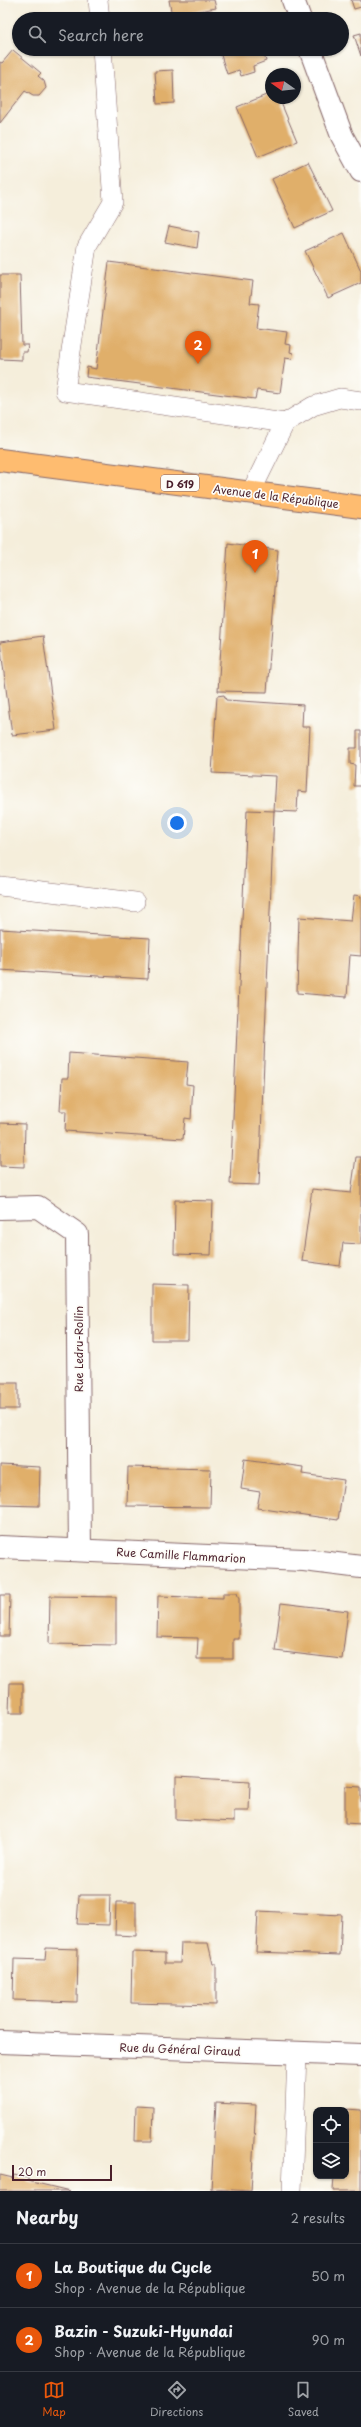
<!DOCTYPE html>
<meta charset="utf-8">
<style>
body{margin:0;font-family:"Playpen Sans",sans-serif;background:#242831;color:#f1f3f6}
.controls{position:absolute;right:12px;bottom:12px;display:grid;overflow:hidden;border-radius:8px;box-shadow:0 1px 3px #0004}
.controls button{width:36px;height:36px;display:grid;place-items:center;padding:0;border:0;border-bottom:1px solid #363941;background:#171b24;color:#f1f3f6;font:20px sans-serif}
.compass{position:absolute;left:265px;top:68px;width:36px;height:36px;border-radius:50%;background:#171b24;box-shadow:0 1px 3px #0004;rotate:284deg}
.scale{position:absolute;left:12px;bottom:10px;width:100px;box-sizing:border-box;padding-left:4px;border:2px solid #4a1f2b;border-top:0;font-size:11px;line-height:14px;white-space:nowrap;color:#4a1f2b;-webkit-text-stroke:3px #fdfcf7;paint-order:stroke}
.you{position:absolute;left:177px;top:823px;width:14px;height:14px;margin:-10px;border:3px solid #fff;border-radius:50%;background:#1a73e8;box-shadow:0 0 0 6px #1a73e833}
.badge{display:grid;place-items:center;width:26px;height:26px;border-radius:50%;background:#ea580c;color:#fff;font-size:13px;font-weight:700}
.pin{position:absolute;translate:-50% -33px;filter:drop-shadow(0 1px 2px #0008)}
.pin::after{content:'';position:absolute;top:21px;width:14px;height:12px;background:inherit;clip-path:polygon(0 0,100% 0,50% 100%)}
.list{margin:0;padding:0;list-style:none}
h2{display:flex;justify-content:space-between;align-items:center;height:52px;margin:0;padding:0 16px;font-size:17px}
h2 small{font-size:13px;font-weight:400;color:#9ea1a6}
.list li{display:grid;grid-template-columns:26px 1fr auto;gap:12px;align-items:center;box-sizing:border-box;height:64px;padding:0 16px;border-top:1px solid #363941}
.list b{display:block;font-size:15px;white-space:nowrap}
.list p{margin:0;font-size:13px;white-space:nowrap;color:#9ea1a6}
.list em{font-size:13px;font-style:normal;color:#9ea1a6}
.icon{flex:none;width:22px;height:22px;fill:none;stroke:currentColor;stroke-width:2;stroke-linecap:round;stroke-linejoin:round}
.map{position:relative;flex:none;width:361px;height:2191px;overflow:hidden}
.search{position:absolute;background:#171b24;box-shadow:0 1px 3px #0004;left:12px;right:12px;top:12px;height:44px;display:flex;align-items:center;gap:10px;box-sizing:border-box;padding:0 14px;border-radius:22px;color:#9ea1a6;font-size:15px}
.sheet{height:180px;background:#171b24}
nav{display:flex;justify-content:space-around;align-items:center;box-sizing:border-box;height:56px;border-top:1px solid #363941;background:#171b24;font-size:11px;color:#9ea1a6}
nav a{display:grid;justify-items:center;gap:2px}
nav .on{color:#ea580c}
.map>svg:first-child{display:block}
</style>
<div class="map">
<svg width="361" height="2191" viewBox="0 0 361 2191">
<rect width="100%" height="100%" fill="#fdfcf7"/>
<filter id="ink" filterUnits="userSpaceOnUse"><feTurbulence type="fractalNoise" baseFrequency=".025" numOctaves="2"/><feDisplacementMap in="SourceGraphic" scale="8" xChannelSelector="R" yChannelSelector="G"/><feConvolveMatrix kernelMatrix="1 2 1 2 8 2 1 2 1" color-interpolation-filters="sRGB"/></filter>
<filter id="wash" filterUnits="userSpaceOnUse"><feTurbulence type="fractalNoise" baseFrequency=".012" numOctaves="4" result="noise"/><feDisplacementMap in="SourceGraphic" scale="16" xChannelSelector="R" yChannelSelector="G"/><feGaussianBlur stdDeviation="0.9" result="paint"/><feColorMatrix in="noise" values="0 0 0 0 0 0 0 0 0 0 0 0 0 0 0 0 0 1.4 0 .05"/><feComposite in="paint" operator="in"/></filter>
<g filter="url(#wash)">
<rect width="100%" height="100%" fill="#f5eedb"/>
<g id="blocks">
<g fill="#e0af6a">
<path d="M169 0H214L216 8 172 16Z"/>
<path d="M351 0H361V7L354 9Z"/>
<path d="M361 33V56L354 35Z"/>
<path d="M219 49H262L266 61 253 66 254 72 241 76 239 70 227 74Z"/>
<path d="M13 50 41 73 38 76 44 81 46 88 39 96H33L25 91 0 123V62L2 63Z"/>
<path d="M173 70 174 103 157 104 155 71Z"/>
<path d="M271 93V98H279L297 141 258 157 237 107Z"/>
<path d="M308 162 332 211 295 228 272 179Z"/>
<path d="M169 226 199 232 197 248 165 242Z"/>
<path d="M344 233 361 271V283L328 298 305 251Z"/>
<path d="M109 262 253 281 250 303 259 304 256 328 287 332 285 344 291 345 290 352 293 353 292 359 285 358 280 393 257 390 255 399 86 377 87 367 96 369Z"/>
<path d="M0 275H20L22 345H28L27 352H22V360L0 359Z"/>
<path d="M228 543 278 550 267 692 218 691Z"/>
<path d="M43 636 56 730 12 735 0 642Z"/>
<path d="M224 695 226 700 303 705 302 727H310L307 792 298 791 297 812 274 811 276 776 212 773 217 696Z"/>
<path d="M357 731H361V786H354L355 765 350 764V748H357Z"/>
<path d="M247 810 274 811 259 1185 230 1184Z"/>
<path d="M354 895 361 896V956L350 955 347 997 297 993 299 917 351 921Z"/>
<path d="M0 929 150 938 148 979 0 970Z"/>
<path d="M69 1053 188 1062 186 1084 193 1085 191 1119 185 1118 183 1139 65 1131 66 1111H60L62 1078H68Z"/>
<path d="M0 1123 25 1124 24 1167 0 1166Z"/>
<path d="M356 1157H361V1244L343 1243 340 1266 302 1261 312 1189 351 1193Z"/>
<path d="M175 1200 213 1201 211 1255 174 1254Z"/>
<path d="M152 1284 189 1285 188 1340H152Z"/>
<rect x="0" y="1383" width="18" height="26"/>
<path d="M245 1459 303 1467 302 1474 344 1480 338 1520 257 1508 260 1492 241 1489Z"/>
<path d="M0 1465 40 1467 39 1506 0 1505Z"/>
<path d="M128 1467 211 1469 210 1507 127 1506Z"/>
<path d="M223 1593H237L239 1599V1639H233V1659H197L198 1638 157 1637 158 1596 223 1598Z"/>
<path d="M0 1595H10L9 1636H0Z"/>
<path d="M50 1596 116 1597V1645L49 1644Z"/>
<path d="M281 1603 348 1611 342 1659 275 1651Z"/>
<path d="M10 1683H23V1713H9Z"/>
<path d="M176 1777 250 1781 249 1811H234V1822L176 1819Z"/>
<path d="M345 1786 361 1787V1824L345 1823Z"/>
<path d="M79 1895H110L109 1925 77 1924Z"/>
<path d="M116 1902H136V1936L115 1935Z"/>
<path d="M258 1911 342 1915 340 1955 256 1952Z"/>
<path d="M181 1943H208L213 1964H216V2005L131 2003 132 1952 165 1953V1963H180Z"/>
<path d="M46 1948 78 1949 77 2002 13 2000 14 1959 45 1960Z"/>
<path d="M216 2103 256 2105 251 2191 211 2189Z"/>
<path d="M136 2106 153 2107 152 2141H135Z"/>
<path d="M346 2109 361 2110V2191H333L334 2176H346Z"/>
<path d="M0 2175 13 2178 14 2175 28 2178V2181L70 2191H0Z"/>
</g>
</g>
</g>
<g filter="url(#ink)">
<use href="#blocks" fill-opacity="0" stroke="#866769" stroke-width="1"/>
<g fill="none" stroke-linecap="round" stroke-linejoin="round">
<g stroke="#866769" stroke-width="20">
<g id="lane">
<path d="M98 0 100 19"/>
<path d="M102 49 113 202 87 246 65 391 285 423"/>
<path d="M251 492 285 423 313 406 340 398 361 401"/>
<path d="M0 886 135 902"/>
<path d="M292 2191 297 2054"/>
</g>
</g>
<g stroke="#866769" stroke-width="24">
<g id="street">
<path d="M293 0 300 19"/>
<path d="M310 49 342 136 361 171"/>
<path d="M0 1208 38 1207 77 1234 80 1550"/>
<path d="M0 1547 304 1560 361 1567"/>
<path d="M0 2042 361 2055"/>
</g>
</g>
<g stroke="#866769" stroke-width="24">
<path id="primary" d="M0 460 361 507"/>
</g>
<use href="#lane" stroke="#fff" stroke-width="19"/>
<use href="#street" stroke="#fff" stroke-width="22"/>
<use href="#primary" stroke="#febc70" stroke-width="22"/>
</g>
</g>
<g text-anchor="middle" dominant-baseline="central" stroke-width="3.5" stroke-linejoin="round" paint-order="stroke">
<rect fill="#fdfcf7" stroke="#806168" stroke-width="1" x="161" y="475" width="38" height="16" rx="3"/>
<g font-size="10" font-weight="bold" fill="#4a1f2b">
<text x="180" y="483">D 619</text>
</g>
<g font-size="11" fill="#4a1f2b" stroke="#fdfcf7">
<text transform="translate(276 496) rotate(7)">Avenue de la République</text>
<text transform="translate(78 1349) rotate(-90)">Rue Ledru-Rollin</text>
<text transform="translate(181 1555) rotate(3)">Rue Camille Flammarion</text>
<text transform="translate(180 2049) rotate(2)">Rue du Général Giraud</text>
</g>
</g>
</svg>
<div class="controls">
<button><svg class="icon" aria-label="locate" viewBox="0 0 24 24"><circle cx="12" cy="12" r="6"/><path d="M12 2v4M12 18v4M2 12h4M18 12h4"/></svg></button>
<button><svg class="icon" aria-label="layers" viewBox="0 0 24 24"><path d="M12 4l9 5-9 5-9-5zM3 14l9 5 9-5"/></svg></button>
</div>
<svg class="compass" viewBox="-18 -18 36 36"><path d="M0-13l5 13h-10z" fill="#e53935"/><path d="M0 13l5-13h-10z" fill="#9ea1a6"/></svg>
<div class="scale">20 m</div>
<div class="you"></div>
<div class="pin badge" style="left:255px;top:573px">1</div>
<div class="pin badge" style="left:198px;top:364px">2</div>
<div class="search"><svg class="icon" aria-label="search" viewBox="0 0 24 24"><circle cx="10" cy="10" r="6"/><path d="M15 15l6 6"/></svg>Search here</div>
</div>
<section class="sheet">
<h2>Nearby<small>2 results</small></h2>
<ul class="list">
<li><span class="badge">1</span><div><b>La Boutique du Cycle</b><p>Shop · Avenue de la République</p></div><em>50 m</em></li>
<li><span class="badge">2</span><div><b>Bazin - Suzuki-Hyundai</b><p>Shop · Avenue de la République</p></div><em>90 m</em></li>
</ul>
</section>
<nav>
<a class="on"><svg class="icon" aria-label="map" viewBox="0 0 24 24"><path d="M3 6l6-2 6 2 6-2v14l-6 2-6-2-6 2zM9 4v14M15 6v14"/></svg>Map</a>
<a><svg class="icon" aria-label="directions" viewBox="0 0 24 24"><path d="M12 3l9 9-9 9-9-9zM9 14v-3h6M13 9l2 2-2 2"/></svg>Directions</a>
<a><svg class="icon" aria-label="saved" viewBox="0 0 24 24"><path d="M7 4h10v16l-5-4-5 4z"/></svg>Saved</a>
</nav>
